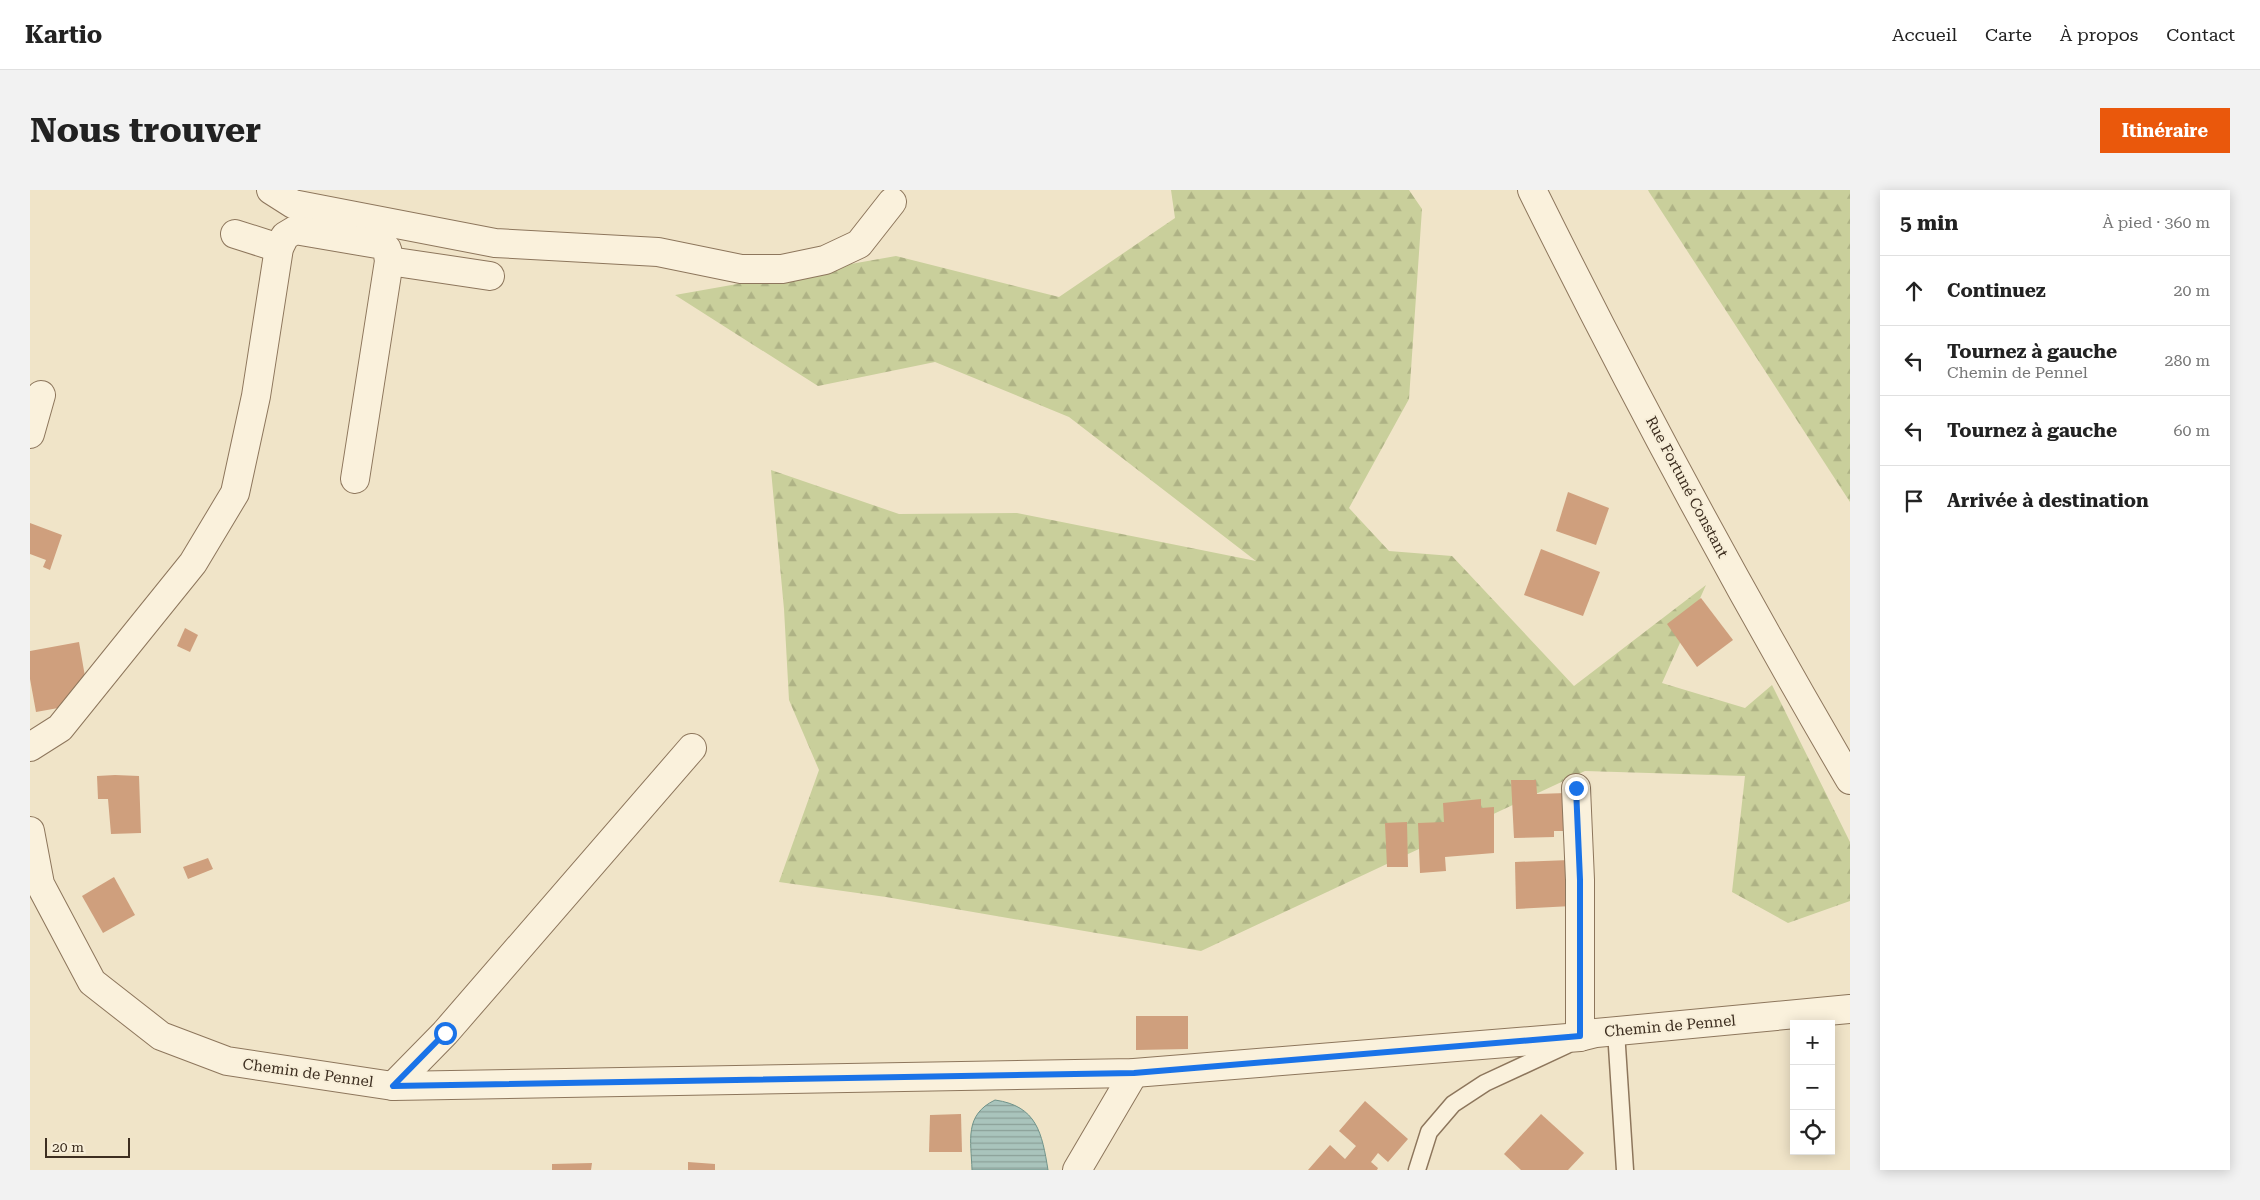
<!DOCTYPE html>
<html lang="fr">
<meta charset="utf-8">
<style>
body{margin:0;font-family:"Roboto Serif",serif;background:#f2f2f2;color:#222}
.controls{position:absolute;right:15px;bottom:15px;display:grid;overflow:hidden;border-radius:0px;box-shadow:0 2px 12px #0003}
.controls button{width:45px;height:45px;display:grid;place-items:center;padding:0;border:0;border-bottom:1px solid #e0e0e0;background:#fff;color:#222;font:25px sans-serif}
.scale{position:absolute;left:15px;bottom:12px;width:85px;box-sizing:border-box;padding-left:5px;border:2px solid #3d2e20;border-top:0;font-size:14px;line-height:18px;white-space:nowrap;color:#3d2e20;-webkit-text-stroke:4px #f7eed8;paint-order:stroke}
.stop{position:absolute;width:15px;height:15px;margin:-11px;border:4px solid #1a73e8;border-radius:50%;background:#fff}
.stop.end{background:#1a73e8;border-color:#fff;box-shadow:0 1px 5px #0008}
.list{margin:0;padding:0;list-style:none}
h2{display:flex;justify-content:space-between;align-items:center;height:65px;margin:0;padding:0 20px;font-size:21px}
h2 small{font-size:16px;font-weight:400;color:#767676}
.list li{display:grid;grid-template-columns:32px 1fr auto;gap:15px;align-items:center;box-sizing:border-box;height:70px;padding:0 20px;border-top:1px solid #e0e0e0}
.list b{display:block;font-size:19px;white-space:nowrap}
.list p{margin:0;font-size:16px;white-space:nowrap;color:#767676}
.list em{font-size:16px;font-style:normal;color:#767676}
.icon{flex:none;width:28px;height:28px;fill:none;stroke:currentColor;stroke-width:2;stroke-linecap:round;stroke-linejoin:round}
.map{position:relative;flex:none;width:1820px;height:980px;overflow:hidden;border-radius:0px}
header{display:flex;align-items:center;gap:30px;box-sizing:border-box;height:70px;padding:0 25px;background:#fff;border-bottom:1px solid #e0e0e0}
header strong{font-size:24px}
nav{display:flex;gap:28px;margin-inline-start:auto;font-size:18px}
.intro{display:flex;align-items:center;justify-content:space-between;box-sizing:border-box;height:120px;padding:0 30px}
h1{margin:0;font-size:35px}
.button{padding:12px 22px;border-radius:0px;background:#ea580c;color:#fff;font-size:18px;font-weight:700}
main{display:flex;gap:30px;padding:0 30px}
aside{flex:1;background:#fff;border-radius:0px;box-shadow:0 2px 12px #0003}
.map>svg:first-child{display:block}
</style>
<header>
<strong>Kartio</strong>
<nav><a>Accueil</a><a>Carte</a><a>À propos</a><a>Contact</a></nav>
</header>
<div class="intro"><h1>Nous trouver</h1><a class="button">Itinéraire</a></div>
<main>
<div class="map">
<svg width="1820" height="980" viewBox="0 0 1820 980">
<defs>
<pattern id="forest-firs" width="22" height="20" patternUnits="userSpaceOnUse" patternTransform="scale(1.25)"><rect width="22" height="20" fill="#c9cf9b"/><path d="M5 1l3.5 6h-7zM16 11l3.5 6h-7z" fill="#aeb285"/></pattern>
<pattern id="water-rules" width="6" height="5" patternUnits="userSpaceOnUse" patternTransform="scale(1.25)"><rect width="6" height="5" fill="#a9c4bc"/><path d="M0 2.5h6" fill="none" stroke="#8ba098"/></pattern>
</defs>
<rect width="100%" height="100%" fill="#f0e4c8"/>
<g fill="url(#forest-firs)">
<path d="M1141 0H1379L1392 19 1379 209 1319 318 1359 361 1422 366 1544 496 1676 395 1632 493 1715 518 1742 495 1820 652V711L1758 733 1702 702 1715 586 1555 581 1171 761 856 707 749 692 789 580 759 510 754 419 741 280 869 324 987 323 1226 371 1039 227 905 172 788 196 645 105 866 66 1029 107 1145 28Z"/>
<path d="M1618 0H1820V312L1619 2Z"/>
</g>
<path fill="url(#water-rules)" stroke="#6f938a" d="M965 910C1007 916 1012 943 1018 980H942C941 950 934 925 965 910Z"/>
<g fill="#cf9f7d">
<path d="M1538 302 1579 318 1566 355 1526 341Z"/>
<path d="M0 333 32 345 20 380 13 377 16 370 0 364Z"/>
<path d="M1511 359 1570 382 1553 426 1494 405Z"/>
<path d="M1671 408 1703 450 1667 477 1637 434Z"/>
<path d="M155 438 168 445 160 462 147 456Z"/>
<path d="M49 452 57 498 43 500 45 515 6 522 0 489V461Z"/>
<path d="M85 585 109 586 111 643 81 644 78 609H68L67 586Z"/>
<path d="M1481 590H1506L1507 604 1536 603V641H1524V647L1484 648Z"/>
<path d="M1451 609V618L1464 617V663L1415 667 1416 681 1390 683 1388 633 1414 632 1413 613Z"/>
<path d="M1377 632 1378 677H1357L1355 633Z"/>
<path d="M178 668 183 679 158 689 153 677Z"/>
<path d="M1540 670 1542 716 1486 719 1485 672Z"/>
<path d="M84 687 105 725 73 743 52 706Z"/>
<path d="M1106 826H1158V859L1106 860Z"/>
<path d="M1335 911 1378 949 1358 972 1348 963 1341 972 1348 978 1347 980H1278L1300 955 1315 969 1326 956 1309 941Z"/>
<path d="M931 924 932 962H899L900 925Z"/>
<path d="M1511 924 1554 963 1538 980H1491L1474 964Z"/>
<path d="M658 972 685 974V980H658Z"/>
<path d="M562 973 561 980H522V974Z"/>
</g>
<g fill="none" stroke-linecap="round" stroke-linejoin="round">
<g stroke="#8d765c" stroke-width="19">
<g id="lane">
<path d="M1586 841 1595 980"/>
<path d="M1387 980 1399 942 1423 914 1455 893 1537 855"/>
</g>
</g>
<g stroke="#8d765c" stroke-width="30">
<g id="street">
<path d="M241 0 263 14 465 53 628 62 711 79H752L795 70 829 54 862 12"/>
<path d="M1502 0C1601 200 1707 397 1820 590"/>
<path d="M205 44 249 58"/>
<path d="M359 71 460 86"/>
<path d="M0 244 11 205"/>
<path d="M0 557 30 538 163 373 205 303 226 206 249 58 255 46 265 40 353 55 357 59 359 71 325 289"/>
<path d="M1546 598 1550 690V847"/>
<path d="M0 641 10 694 62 792 131 846 197 871 363 896 1104 883 1550 847 1566 843 1820 819"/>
<path d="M363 896 415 843 662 558"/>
<path d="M1047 980 1104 883"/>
</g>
</g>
<use href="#lane" stroke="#faf1dc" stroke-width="16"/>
<use href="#street" stroke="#faf1dc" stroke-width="28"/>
</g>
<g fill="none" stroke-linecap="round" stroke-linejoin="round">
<path stroke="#1a73e8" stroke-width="6" d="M415 843 363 896 1104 883 1550 846V690L1546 598"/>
</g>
<g text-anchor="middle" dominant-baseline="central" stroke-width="4" stroke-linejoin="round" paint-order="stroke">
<g font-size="15" fill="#3d2e20" stroke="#f7eed8">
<text transform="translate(1657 297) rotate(62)">Rue Fortuné Constant</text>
<text transform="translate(1640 836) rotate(-5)">Chemin de Pennel</text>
<text transform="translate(278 883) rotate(8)">Chemin de Pennel</text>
</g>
</g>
</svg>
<div class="controls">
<button>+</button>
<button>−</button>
<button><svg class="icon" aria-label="locate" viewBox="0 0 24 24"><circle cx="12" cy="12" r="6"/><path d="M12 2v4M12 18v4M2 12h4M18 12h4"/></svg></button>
</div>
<div class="scale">20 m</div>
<div class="stop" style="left:415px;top:843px"></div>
<div class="stop end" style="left:1546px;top:598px"></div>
</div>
<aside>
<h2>5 min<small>À pied · 360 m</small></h2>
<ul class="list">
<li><svg class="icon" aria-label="ahead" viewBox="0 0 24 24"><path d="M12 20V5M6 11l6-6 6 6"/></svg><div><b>Continuez</b></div><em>20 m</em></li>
<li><svg class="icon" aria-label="left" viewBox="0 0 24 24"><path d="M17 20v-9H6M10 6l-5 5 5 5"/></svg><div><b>Tournez à gauche</b><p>Chemin de Pennel</p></div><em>280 m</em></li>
<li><svg class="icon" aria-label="left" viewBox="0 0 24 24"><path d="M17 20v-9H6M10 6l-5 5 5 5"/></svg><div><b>Tournez à gauche</b></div><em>60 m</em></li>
<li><svg class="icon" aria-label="arrive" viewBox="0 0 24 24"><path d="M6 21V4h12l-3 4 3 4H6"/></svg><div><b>Arrivée à destination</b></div></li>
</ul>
</aside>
</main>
